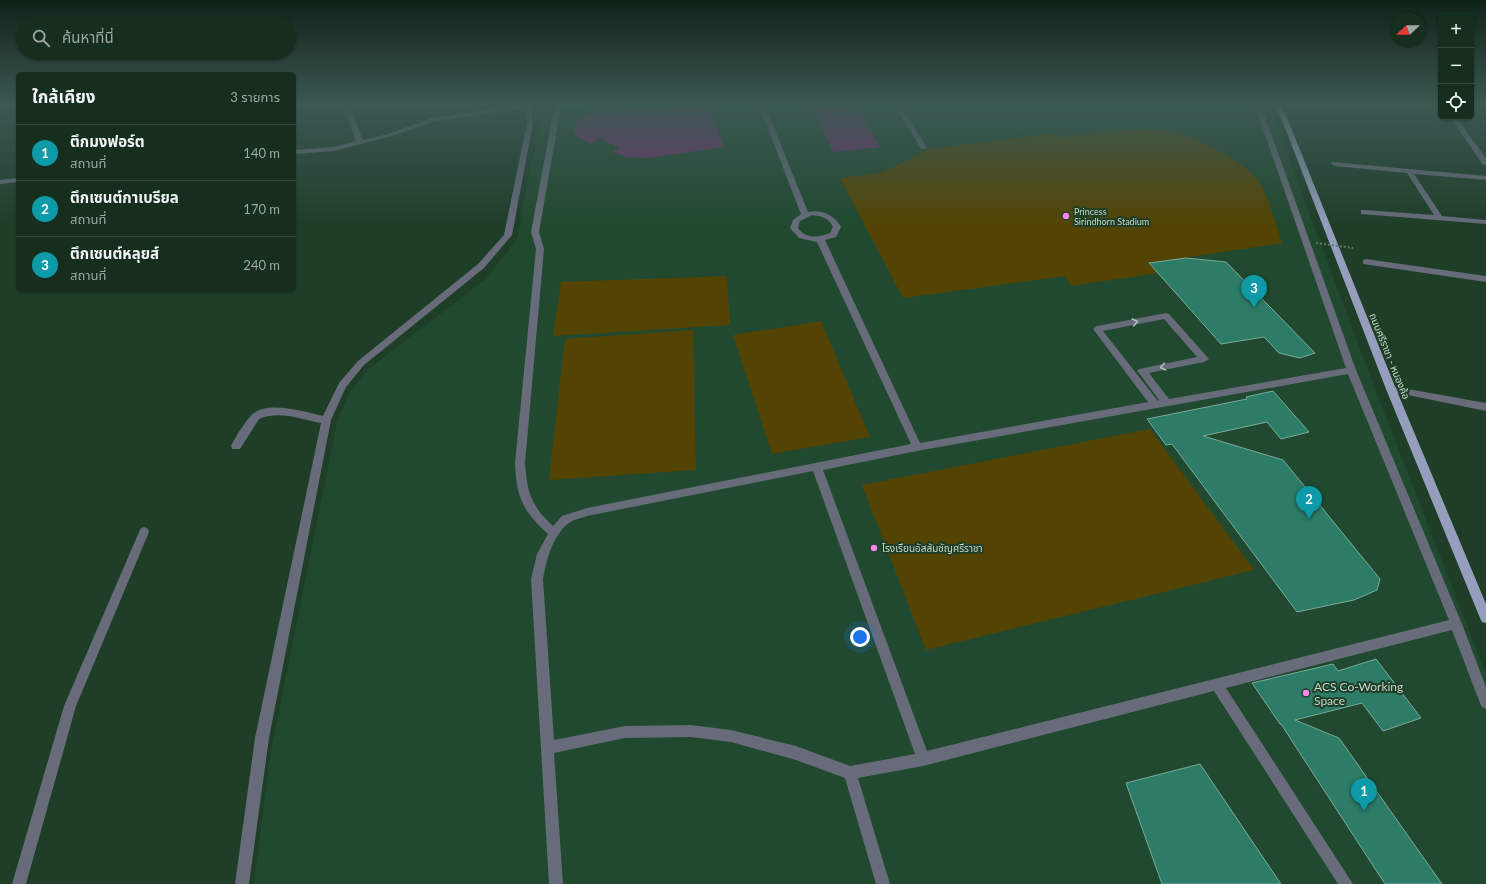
<!DOCTYPE html>
<html lang="th">
<meta charset="utf-8">
<style>
body{margin:0;font-family:Lato,"Noto Sans Thai",sans-serif;background:#233a2b;color:#f1f3f6}
.controls{position:absolute;right:12px;top:12px;display:grid;overflow:hidden;border-radius:6px;box-shadow:0 1px 3px #0004}
.controls button{width:36px;height:36px;display:grid;place-items:center;padding:0;border:0;border-bottom:1px solid #354a3c;background:#162e1e;color:#f1f3f6;font:20px sans-serif}
.compass{position:absolute;left:1390px;top:12px;width:36px;height:36px;border-radius:50%;background:#162e1e;box-shadow:0 1px 3px #0004;rotate:248deg}
.you{position:absolute;left:860px;top:637px;width:14px;height:14px;margin:-10px;border:3px solid #fff;border-radius:50%;background:#1a73e8;box-shadow:0 0 0 6px #1a73e833}
.badge{display:grid;place-items:center;width:26px;height:26px;border-radius:50%;background:#d93025;color:#fff;font-size:13px;font-weight:700}
.pin{position:absolute;translate:-50% -33px;filter:drop-shadow(0 1px 2px #0008)}
.pin::after{content:'';position:absolute;top:21px;width:14px;height:12px;background:inherit;clip-path:polygon(0 0,100% 0,50% 100%)}
.list{margin:0;padding:0;list-style:none}
h2{display:flex;justify-content:space-between;align-items:center;height:52px;margin:0;padding:0 16px;font-size:17px}
h2 small{font-size:13px;font-weight:400;color:#9ea8a4}
.list li{display:grid;grid-template-columns:26px 1fr auto;gap:12px;align-items:center;box-sizing:border-box;height:56px;padding:0 16px;border-top:1px solid #354a3c}
.list b{display:block;font-size:15px;white-space:nowrap}
.list p{margin:0;font-size:13px;white-space:nowrap;color:#9ea8a4}
.list em{font-size:13px;font-style:normal;color:#9ea8a4}
.icon{flex:none;width:22px;height:22px;fill:none;stroke:currentColor;stroke-width:2;stroke-linecap:round;stroke-linejoin:round}
.map{position:relative;flex:none;width:1486px;height:884px;overflow:hidden}
.search{position:absolute;background:#162e1e;box-shadow:0 1px 3px #0004;left:16px;top:16px;width:280px;height:44px;display:flex;align-items:center;gap:10px;box-sizing:border-box;padding:0 14px;border-radius:22px;color:#9ea8a4;font-size:15px}
.panel{position:absolute;background:#162e1e;box-shadow:0 1px 3px #0004;left:16px;top:72px;width:280px;height:220px;border-radius:6px}
.map>svg:first-child{display:block}
</style>
<div class="map">
<svg width="1486" height="884" viewBox="0 0 1486 884">
<rect width="100%" height="100%" fill="#1e3e28"/>
<path fill="#21492f" d="M541 103H1268L1374 386 1486 674V884H254L270 756 337 422 350 392 367 370 486 279 517 239 530 168 541 123Z"/>
<g fill="#544403">
<path d="M1134 129C1146 129 1159 129 1171 131 1196 136 1242 160 1258 180 1267 190 1277 229 1282 243L1150 263 1158 273 1071 286 1065 276 903 298 840 178 881 173 930 149 1058 133 1061 137Z"/>
<path d="M727 276 730 325 553 336 561 282Z"/>
<path d="M821 321 870 437 772 454 733 335Z"/>
<path d="M693 330 696 470 549 480 565 339Z"/>
<path d="M1150 429 1254 570 926 650 862 485Z"/>
</g>
<g fill="#7c2e72">
<path d="M841 103H856L880 147 833 152 812 105Z"/>
<path d="M710 107 724 147 648 158 628 157 613 152 619 147 600 139 591 144 576 136C574 129 574 124 580 119 595 106 685 108 710 107Z"/>
</g>
<g fill="#2d7c68" stroke="#7ba99b">
<path d="M1186 258 1226 262 1315 353 1300 358 1279 353 1264 337 1221 344 1149 263Z"/>
<path d="M1273 391 1309 432 1281 439 1267 422 1203 436 1283 460 1380 579 1377 590 1354 600 1297 612 1172 444 1166 445 1147 419 1247 399 1246 397Z"/>
<path d="M1376 659 1421 718 1383 731 1362 703 1295 720 1339 738 1442 884H1385L1281 724H1280L1252 683 1333 664 1338 671Z"/>
<path d="M1200 764 1281 884H1162L1126 783Z"/>
</g>
<g fill="none" stroke-linecap="round" stroke-linejoin="round">
<g fill="#676b7a" fill-rule="evenodd">
<path d="M525 103H531L533 123 512 235 484 268 364 365 346 387 331 420 269 738 249 884H235L255 738 321 423C302 419 277 410 259 419L240 449H232L231 446C235 438 247 418 254 413 270 401 305 412 323 416L339 383 358 361 478 264 504 235 527 123 525 108 433 122 392 136 334 151 294 154V150L334 147 356 141 344 107 347 105 350 107 363 140 388 134 432 118 525 104Z"/>
<path d="M555 103H590L587 105 561 106 539 232 544 249 525 463C527 492 531 506 553 526L562 516 587 508 911 444 817 242 799 238 790 228 793 220 801 214 758 103H764L808 212C821 209 835 215 841 227L836 237 825 240 920 443 1148 402 1093 329 1097 326 1166 313 1169 314 1209 359 1204 362 1149 373 1169 399 1346 368 1254 103H1260L1356 370 1462 624 1486 687V709L1482 707 1480 703 1452 630 1226 688 1353 884H1338L1214 691 923 766 858 778 890 884H876L845 778 796 760 731 742 691 737 625 738 554 753 563 884H549L531 579 537 554 548 534C523 512 516 496 515 463L536 249 531 232ZM812 215C821 216 829 218 833 227L830 233C818 238 806 239 798 228L800 221ZM1164 319 1197 357 1139 369 1137 371 1139 373 1159 400 1158 401 1103 331ZM1348 374 1449 620 927 751 823 470 917 451ZM813 471 915 754 850 766 796 746 731 730 691 725 625 726 554 740 543 579C547 559 552 536 569 523 574 519 582 518 587 516Z"/>
<path d="M893 103H899L927 148 925 149H921Z"/>
<path d="M1450 117H1456L1486 158V165H1483Z"/>
<path d="M1332 162 1486 176V180L1414 174 1442 216 1486 220V224L1361 214V210H1364L1434 215 1407 173 1335 166 1331 164Z"/>
<path d="M18 178V182L0 184V180Z"/>
<path d="M1366 259 1486 276V282L1363 264V260Z"/>
<path d="M1391 386 1486 403V411L1388 391 1386 389Z"/>
<path d="M144 527 148 529 149 532 76 706 26 884H12L64 706 139 532 140 529Z"/>
</g>
<path fill="#969ebd" fill-rule="evenodd" d="M1272 103H1278L1286 115 1396 389 1486 604V623L1482 622 1480 618 1386 389 1280 115Z"/>
<path stroke="#5d7865" stroke-width="2" stroke-dasharray="2 2" stroke-linecap="butt" d="M1316 243 1353 248"/>
</g>
<defs><path id="oneway-chevron" d="M-2-3.5L2.5 0L-2 3.5" fill="none" stroke-width="1.6" stroke-linecap="round" stroke-linejoin="round"/></defs>
<g stroke="#aebdb6">
<use href="#oneway-chevron" transform="translate(1135 322) rotate(-11)"/>
<use href="#oneway-chevron" transform="translate(1163 367) rotate(168)"/>
</g>
<linearGradient id="sky" x2="0" y2="1"><stop stop-color="#102216"/><stop offset="0.46" stop-color="#3b5853"/><stop offset="1" stop-color="#3b5853" stop-opacity="0"/></linearGradient>
<rect width="1486" height="226" fill="url(#sky)"/>
<g fill="#fa87e7" stroke="#1e3e28" stroke-width="1.5">
<circle cx="1066" cy="216" r="4"/>
<circle cx="874" cy="548" r="4"/>
<circle cx="1306" cy="693" r="4"/>
</g>
<g text-anchor="middle" dominant-baseline="central" stroke-width="4" stroke-linejoin="round" paint-order="stroke">
<g font-size="9" fill="#c6d8ca" stroke="#1e3e28" text-anchor="start">
<text x="1074" y="211">Princess<tspan x="1074" dy="10">Sirindhorn Stadium</tspan></text>
</g>
<g font-size="10" fill="#c6d8ca" stroke="#1e3e28">
<text transform="translate(1390 356) rotate(68)">ถนนศรีราชา - หนองค้อ</text>
</g>
<g font-size="10" fill="#c6d8ca" stroke="#1e3e28" text-anchor="start">
<text x="882" y="548">โรงเรียนอัสสัมชัญศรีราชา</text>
</g>
<g font-size="12" fill="#c6d8ca" stroke="#1e3e28" text-anchor="start">
<text x="1314" y="686">ACS Co-Working<tspan x="1314" dy="14">Space</tspan></text>
</g>
</g>
</svg>
<div class="controls">
<button>+</button>
<button>−</button>
<button><svg class="icon" aria-label="locate" viewBox="0 0 24 24"><circle cx="12" cy="12" r="6"/><path d="M12 2v4M12 18v4M2 12h4M18 12h4"/></svg></button>
</div>
<svg class="compass" viewBox="-18 -18 36 36"><path d="M0-13l5 13h-10z" fill="#e53935"/><path d="M0 13l5-13h-10z" fill="#9ea8a4"/></svg>
<div class="you"></div>
<div class="pin badge" style="left:1364px;top:811px;background:#0f9aa8">1</div>
<div class="pin badge" style="left:1309px;top:519px;background:#0f9aa8">2</div>
<div class="pin badge" style="left:1254px;top:308px;background:#0f9aa8">3</div>
<div class="search"><svg class="icon" aria-label="search" viewBox="0 0 24 24"><circle cx="10" cy="10" r="6"/><path d="M15 15l6 6"/></svg>ค้นหาที่นี่</div>
<section class="panel">
<h2>ใกล้เคียง<small>3 รายการ</small></h2>
<ul class="list">
<li><span class="badge" style="background:#0f9aa8">1</span><div><b>ตึกมงฟอร์ต</b><p>สถานที่</p></div><em>140 m</em></li>
<li><span class="badge" style="background:#0f9aa8">2</span><div><b>ตึกเซนต์กาเบรียล</b><p>สถานที่</p></div><em>170 m</em></li>
<li><span class="badge" style="background:#0f9aa8">3</span><div><b>ตึกเซนต์หลุยส์</b><p>สถานที่</p></div><em>240 m</em></li>
</ul>
</section>
</div>
